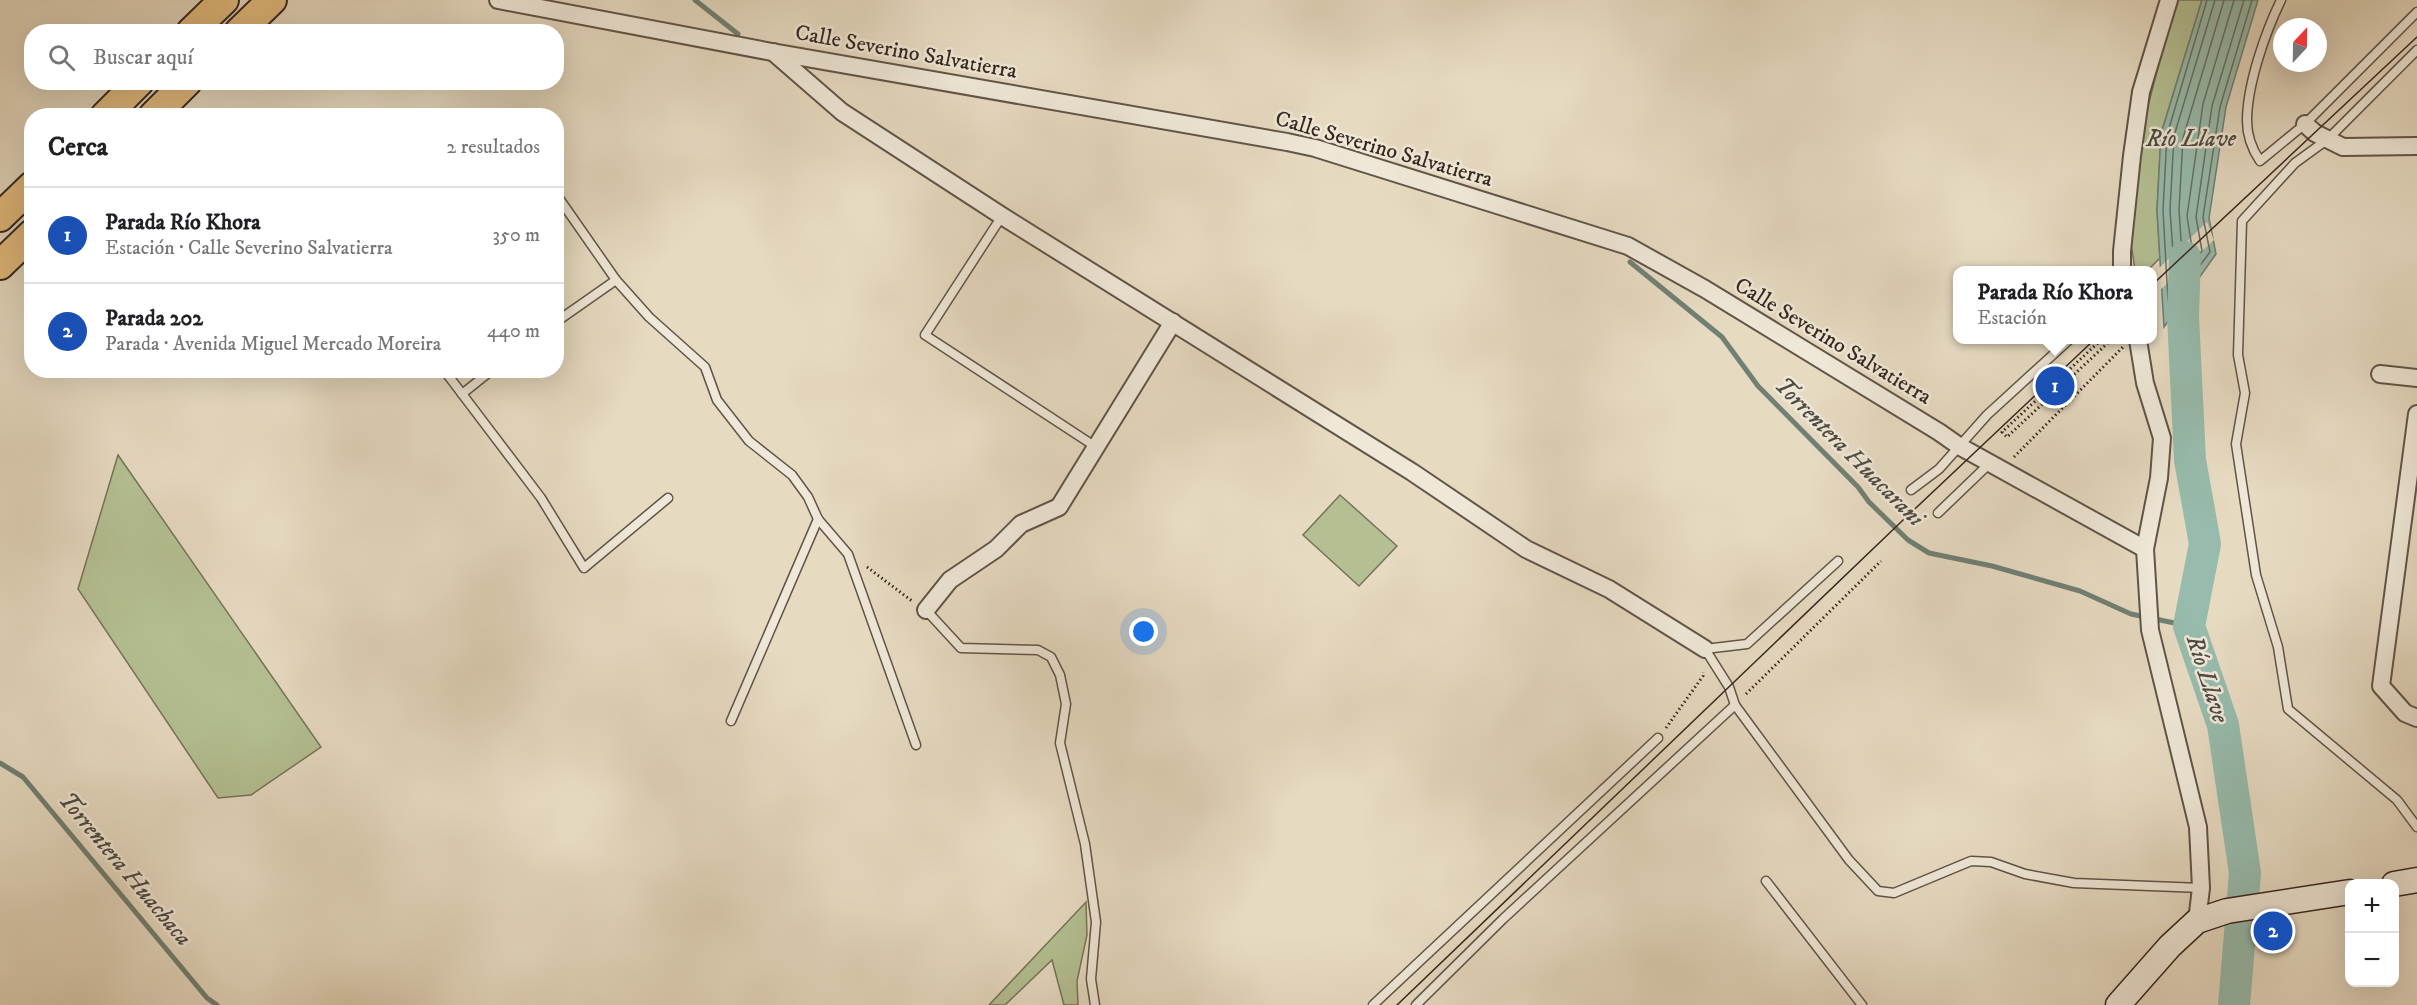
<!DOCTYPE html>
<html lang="es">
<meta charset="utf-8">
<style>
body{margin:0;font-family:"IM FELL DW Pica",serif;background:#f6f6f6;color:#202124}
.controls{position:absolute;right:18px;bottom:18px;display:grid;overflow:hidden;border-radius:12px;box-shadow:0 6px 24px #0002}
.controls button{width:54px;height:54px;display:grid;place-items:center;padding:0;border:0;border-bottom:2px solid #e0e0e0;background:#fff;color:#202124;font:30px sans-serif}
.compass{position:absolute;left:2273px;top:18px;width:54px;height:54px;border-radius:50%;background:#fff;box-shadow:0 6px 24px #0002;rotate:22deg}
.you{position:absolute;left:1144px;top:632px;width:21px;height:21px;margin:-15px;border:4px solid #fff;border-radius:50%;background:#1a73e8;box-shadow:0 0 0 9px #1a73e833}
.badge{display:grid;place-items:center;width:39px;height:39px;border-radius:50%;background:#1a73e8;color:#fff;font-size:20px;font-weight:700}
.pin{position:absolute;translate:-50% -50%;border:3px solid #fff;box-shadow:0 2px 6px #0006}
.popup{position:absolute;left:1953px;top:266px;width:204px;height:78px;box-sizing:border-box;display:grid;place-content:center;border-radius:12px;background:#fff;filter:drop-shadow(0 2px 4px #0005);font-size:20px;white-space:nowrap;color:#757577}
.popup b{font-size:22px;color:#202124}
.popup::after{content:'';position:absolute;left:50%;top:100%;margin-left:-12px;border:12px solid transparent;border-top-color:#fff}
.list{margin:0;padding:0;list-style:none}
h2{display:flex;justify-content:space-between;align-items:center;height:78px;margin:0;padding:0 24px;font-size:26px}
h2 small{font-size:20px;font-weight:400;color:#757577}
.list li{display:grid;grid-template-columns:39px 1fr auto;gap:18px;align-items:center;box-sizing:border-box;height:96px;padding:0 24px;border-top:2px solid #e0e0e0}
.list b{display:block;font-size:22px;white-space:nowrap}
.list p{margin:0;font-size:20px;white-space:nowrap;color:#757577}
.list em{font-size:20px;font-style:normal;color:#757577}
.icon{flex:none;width:33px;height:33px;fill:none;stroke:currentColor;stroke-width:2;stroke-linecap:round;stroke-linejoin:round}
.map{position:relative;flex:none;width:2417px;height:1005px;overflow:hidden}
.search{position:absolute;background:#fff;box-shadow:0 6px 24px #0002;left:24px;top:24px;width:540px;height:66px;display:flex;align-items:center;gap:15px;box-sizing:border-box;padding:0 21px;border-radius:24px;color:#757577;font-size:22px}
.panel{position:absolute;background:#fff;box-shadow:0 6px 24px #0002;left:24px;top:108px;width:540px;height:270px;border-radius:24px}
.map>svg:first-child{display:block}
</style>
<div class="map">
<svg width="2417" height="1005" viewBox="0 0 2417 1005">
<rect width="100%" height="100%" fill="#e6dac1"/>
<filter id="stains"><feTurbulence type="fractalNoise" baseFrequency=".00333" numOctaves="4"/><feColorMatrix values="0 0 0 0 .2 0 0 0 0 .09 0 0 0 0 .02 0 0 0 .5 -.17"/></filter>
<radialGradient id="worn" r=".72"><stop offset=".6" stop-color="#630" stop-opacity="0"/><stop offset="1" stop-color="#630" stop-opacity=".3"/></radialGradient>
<g fill="#b4c093" stroke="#74745a" stroke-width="1.5">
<path d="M2175 0H2202L2161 134 2157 210 2160 258 2148 270H2135L2130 236 2146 114Z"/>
<path d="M118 455 321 747 251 795 218 798 78 589Z"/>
<path d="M1340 495 1397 546 1359 586 1303 535Z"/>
<path d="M1086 902 1087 935 1077 981 1078 1005H1064L1052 960 1005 1005H989Z"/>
</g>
<path fill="#97bbac" stroke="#708074" stroke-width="1.5" d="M2202 0H2258L2226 107 2209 218 2216 254 2164 327 2157 210 2161 134Z"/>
<path fill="#e6dac1" d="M2207 222 2214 240 2159 291 2157 270Z"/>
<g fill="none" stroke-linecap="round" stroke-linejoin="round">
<g stroke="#667166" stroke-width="1.5">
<path d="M2207 0 2167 135 2163 210 2168 301 2171 304 2210 252 2203 217 2220 107 2252 0"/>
<path d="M2215 0 2174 136 2170 210 2175 280 2177 282 2202 251 2196 217 2212 106 2244 0"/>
<path d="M2224 0 2183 138 2179 210 2182 254 2185 257 2192 248 2187 216 2203 104 2234 0"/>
</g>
<g stroke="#708074" stroke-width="5">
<path d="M695 0 738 34"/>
<path d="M1630 262 1722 337 1758 386 1858 487 1869 502 1908 540 1929 553 1992 566 2080 591 2131 614 2189 626"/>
<path d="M0 763 23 777 207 998 217 1005"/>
</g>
<path stroke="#97bbac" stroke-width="32" d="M2185 257 2183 316 2190 460 2205 544 2189 626 2223 725 2245 873 2234 1005"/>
<g stroke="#615448" stroke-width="11">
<g id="service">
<path d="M2281 0C2265 33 2247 85 2247 121 2247 136 2252 149 2260 161L2305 124 2417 12"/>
<path d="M2417 50 2328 139 2295 163 2242 221 2238 355 2245 393 2236 444 2256 575 2278 647 2288 709 2397 800 2417 827"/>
<path d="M556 194 616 280 649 317 705 367 717 400 749 441 792 475 808 497 818 519 848 554 916 745"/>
<path d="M1002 216 925 335 1096 447"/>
<path d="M556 322 616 280"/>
<path d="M444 370 541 498 584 568 668 498"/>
<path d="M462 394 492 370"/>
<path d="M1911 490 1939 469 1987 415 2069 340"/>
<path d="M1938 513 1989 464"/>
<path d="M1838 561 1747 644 1705 649 1729 687 1735 705 1849 860 1878 891 1894 893 1971 861 1991 862 2025 874 2074 883 2201 888"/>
<path d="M926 610 961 648 1038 650 1051 657 1060 675 1066 704 1060 743 1085 844 1096 922 1091 979 1095 1005"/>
<path d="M731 721 818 519"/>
<path d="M1766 881 1862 1005"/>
<path d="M1373 1005 1658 738"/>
<path d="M1416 1005 1503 919 1735 705"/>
</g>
</g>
<g stroke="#615448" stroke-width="20">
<g id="minor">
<path d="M498 0 772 52 1287 142 1315 148 1628 246 1705 289 1939 432 1959 446 2145 549"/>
<path d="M773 52 842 112 1002 216 1412 472 1526 549 1609 589 1705 649"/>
<path d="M2305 124 2315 133 2343 147 2417 146"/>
<path d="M2122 270V251L2132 156 2141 92 2169 0"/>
<path d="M2138 340 2145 383 2162 438 2159 478 2145 549 2150 630 2198 827 2201 888 2197 921"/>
<path d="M2380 374 2417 378"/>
<path d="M2417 414 2381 686 2405 713 2417 718"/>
<path d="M926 610 950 580 996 549 1021 524 1059 507 1173 322"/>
</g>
</g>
<g stroke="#352720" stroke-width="27">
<g id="secondary">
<path d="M2394 884 2417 880"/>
<path d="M2118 1005 2170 946 2197 921 2227 911 2350 892"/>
</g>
</g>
<g stroke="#352720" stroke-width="32">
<g id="trunk">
<path d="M191 32 224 0"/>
<path d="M239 32 272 0"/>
<path d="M105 116 139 82"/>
<path d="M153 116 187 82"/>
<path d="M0 217 32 186"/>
<path d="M0 265 32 234"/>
</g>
</g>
<g stroke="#352720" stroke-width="3" stroke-dasharray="1.5 3" stroke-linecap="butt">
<path d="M2101 340 2002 432 2007 437 2111 340"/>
<path d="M2014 457 2123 347"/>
<path d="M867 567 912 601"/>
<path d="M1746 694 1881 561"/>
<path d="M1666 728 1703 676V672"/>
</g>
<use href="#service" stroke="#efe7d7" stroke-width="8"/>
<use href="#minor" stroke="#efe7d7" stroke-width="16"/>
<use href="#secondary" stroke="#efe7d7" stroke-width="24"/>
<use href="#trunk" stroke="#e3bd80" stroke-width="28"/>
<g stroke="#352720" stroke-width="1.5">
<path d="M2152 285 2417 37"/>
<path d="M1397 1005 1901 522 2094 340"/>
</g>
</g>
<g text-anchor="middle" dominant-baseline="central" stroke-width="5" stroke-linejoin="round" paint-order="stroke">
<g font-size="22" fill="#352720" stroke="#efe7d7">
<text transform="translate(906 52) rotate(10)">Calle Severino Salvatierra</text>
<text transform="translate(1384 149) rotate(16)">Calle Severino Salvatierra</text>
<text transform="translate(1833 341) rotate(31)">Calle Severino Salvatierra</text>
</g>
<g font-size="24" font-style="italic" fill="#4e4c43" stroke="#efe7d7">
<text x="2191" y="139">Río Llave</text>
<text transform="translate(1849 452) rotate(45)">Torrentera Huacarani</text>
<text transform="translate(2207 679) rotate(72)">Río Llave</text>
<text transform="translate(125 869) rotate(50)">Torrentera Huachaca</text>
</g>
</g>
<rect width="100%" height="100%" filter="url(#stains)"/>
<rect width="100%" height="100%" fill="url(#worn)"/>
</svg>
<div class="controls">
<button>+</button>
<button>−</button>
</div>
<svg class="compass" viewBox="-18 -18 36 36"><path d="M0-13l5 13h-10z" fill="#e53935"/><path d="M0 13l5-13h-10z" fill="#757577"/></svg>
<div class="you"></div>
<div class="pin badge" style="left:2055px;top:386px;background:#1a4fb4">1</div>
<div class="popup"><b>Parada Río Khora</b>Estación</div>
<div class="pin badge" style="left:2273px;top:931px;background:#1a4fb4">2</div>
<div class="search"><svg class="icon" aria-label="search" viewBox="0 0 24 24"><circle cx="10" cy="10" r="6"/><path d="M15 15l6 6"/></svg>Buscar aquí</div>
<section class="panel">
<h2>Cerca<small>2 resultados</small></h2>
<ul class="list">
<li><span class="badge" style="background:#1a4fb4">1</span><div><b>Parada Río Khora</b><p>Estación · Calle Severino Salvatierra</p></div><em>350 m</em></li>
<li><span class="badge" style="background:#1a4fb4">2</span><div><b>Parada 202</b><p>Parada · Avenida Miguel Mercado Moreira</p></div><em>440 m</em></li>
</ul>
</section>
</div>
